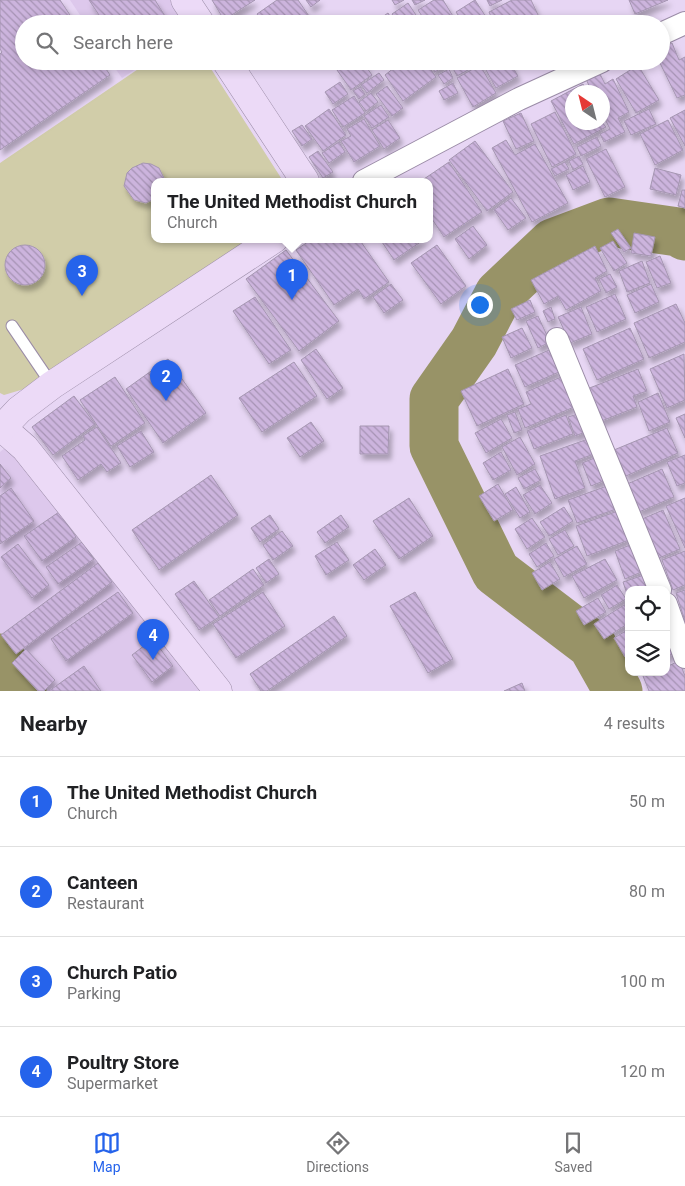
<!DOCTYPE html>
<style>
body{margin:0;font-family:Roboto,sans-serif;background:#f2f2f2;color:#202124}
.controls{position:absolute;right:15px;bottom:15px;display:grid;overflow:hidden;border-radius:10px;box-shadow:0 2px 8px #0003}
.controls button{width:45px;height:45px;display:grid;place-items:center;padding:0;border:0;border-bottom:1px solid #e0e0e0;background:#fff;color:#202124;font:25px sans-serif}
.compass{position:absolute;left:565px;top:85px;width:45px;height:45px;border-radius:50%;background:#fff;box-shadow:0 2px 8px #0003;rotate:325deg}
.you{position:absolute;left:479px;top:304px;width:18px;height:18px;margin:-12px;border:4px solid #fff;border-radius:50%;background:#1a73e8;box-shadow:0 0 0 8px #1a73e833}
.badge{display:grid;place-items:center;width:32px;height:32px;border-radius:50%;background:#2563eb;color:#fff;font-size:16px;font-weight:700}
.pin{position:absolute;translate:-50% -41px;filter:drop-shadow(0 1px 2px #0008)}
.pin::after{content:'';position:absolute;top:26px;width:18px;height:15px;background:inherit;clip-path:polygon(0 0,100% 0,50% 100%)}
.popup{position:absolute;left:151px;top:178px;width:282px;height:65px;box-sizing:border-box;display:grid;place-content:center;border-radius:10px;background:#fff;filter:drop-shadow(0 1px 4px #0005);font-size:16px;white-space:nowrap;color:#757577}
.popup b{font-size:19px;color:#202124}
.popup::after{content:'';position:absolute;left:50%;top:100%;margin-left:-10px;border:10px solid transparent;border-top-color:#fff}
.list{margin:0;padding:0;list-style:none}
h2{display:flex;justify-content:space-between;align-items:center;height:65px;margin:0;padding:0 20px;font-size:21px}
h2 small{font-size:16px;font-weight:400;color:#757577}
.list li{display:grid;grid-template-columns:32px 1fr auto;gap:15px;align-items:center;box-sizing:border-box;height:90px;padding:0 20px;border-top:1px solid #e0e0e0}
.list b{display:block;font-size:19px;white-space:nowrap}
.list p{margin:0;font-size:16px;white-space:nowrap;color:#757577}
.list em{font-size:16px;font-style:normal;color:#757577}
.icon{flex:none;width:28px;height:28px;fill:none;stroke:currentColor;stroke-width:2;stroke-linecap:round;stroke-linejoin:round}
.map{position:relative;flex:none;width:685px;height:691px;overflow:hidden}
.search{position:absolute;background:#fff;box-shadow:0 2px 8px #0003;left:15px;right:15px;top:15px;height:55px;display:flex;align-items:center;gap:12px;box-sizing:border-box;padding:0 18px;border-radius:28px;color:#757577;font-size:19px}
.sheet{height:425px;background:#fff}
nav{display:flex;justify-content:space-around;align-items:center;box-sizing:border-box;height:70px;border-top:1px solid #e0e0e0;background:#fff;font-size:14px;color:#757577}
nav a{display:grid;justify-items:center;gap:2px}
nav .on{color:#2563eb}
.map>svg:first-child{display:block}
</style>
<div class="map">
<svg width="685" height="691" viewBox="0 0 685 691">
<defs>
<pattern id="building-back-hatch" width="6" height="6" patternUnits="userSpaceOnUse" patternTransform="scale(1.25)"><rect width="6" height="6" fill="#ccb4dd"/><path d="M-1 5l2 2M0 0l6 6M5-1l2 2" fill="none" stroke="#a693b4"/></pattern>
<filter id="shadow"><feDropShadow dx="3" dy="5.5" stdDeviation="2.5" flood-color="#0004"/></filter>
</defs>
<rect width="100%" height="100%" fill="#e7d6f4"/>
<g fill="#ddc8ec">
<path d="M70 0H170L185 24H86Z"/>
<path d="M110 61H148L122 78Z"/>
<path d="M5 448 18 455 205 691H29L0 647V452Z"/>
</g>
<path fill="#d1cda9" d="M150 61H206L283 181H154V239H250L31 387 4 395 0 393V163Z"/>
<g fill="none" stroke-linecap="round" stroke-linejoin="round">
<g stroke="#989367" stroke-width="49">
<path d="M0 658 22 691"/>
<path d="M618 691 592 645 496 572 434 446V399L474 342 499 294 553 243 609 222 678 232 685 236"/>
</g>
</g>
<g fill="url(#building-back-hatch)" stroke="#a596b1" filter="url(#shadow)">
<path d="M0 0H60L76 24H24V61H101L110 75 0 150V54L2 52 0 49Z"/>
<path d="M89 0H155L170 24H105Z"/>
<path d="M212 0H255L224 20Z"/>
<path d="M277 0H298L309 16 297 24H264L257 14Z"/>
<path d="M306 0H320L311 7Z"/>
<path d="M392 0H404L395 5Z"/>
<path d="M412 0H425L415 5Z"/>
<path d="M434 0H443L456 21 452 24H427L418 10Z"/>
<path d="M475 0 486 17 476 24H464L456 12Z"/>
<path d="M487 0H502L490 6Z"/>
<path d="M512 0H531L540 19 530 24H494L489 12Z"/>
<path d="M629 0H668L635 14Z"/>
<path d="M408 3 422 24H398L392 14Z"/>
<path d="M388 13 395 24H372Z"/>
<path d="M672 43 679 60 685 57V95L677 98 659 61H661V48Z"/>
<path d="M349 61H362L372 75 351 90 337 70Z"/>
<path d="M403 61H425L436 77 403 101 385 75Z"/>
<path d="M428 61H446L448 64 435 72Z"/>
<path d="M449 61H477L479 64 457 76Z"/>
<path d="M481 61H509L518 76 496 88Z"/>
<path d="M480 65 496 93 473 107 457 78Z"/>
<path d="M638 65 659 100 636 113 616 79Z"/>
<path d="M449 69 453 78 444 84 438 75Z"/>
<path d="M599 72 605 84 613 79 629 112 618 118 625 132 604 142 600 134 610 129 602 113V92H592L586 79Z"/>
<path d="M379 73 384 80 367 93 361 85Z"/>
<path d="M340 82 348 94 333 104 325 92Z"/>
<path d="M453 83 458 93 444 100 439 91Z"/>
<path d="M583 84 587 92H572V122H602L606 127 574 144 551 101Z"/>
<path d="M387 86 403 108 392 116 376 94Z"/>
<path d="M360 87 365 94 359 99 353 91Z"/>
<path d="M371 93 378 102 366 111 359 102Z"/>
<path d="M354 96 365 113 343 127 332 110Z"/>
<path d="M381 105 389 117 372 128 364 116Z"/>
<path d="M329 109 346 135 323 151 305 126Z"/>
<path d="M649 109 656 124 631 135 624 121Z"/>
<path d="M685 110V146L670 118Z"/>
<path d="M555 112 576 154 552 167 531 124Z"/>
<path d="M521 113 534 141 516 149 503 121Z"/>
<path d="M364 119 380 146 354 162 341 141 351 136 347 129Z"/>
<path d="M388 120 400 138 384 149 372 130Z"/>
<path d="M668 120 683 150 655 165 640 134Z"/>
<path d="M302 125 312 139 302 146 292 131Z"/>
<path d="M597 137 601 146 581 156 577 147Z"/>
<path d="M506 140 515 155 535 144 568 203 532 222 492 148Z"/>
<path d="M475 141 513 192 487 211 449 160Z"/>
<path d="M339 142 345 152 329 163 322 153Z"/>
<path d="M606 149 625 187 605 197 586 159Z"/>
<path d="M318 151 333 172 323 178 309 157Z"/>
<path d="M579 156 583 164 573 170 569 161Z"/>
<path d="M449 162 482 212 444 237 430 216V181H421Z"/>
<path d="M565 162 569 169 555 176 551 169Z"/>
<path d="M143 163 151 164 159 168 164 178V181H154V199L146 203 134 200 124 186 127 173 132 168Z"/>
<path d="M583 166 590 182 573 190 566 175Z"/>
<path d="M655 168 681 175 676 195 650 189Z"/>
<path d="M682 190H685V208L678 206Z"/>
<path d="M511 198 526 218 508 230 494 210Z"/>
<path d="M473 226 487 245 469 259 455 239Z"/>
<path d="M618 229 631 248 624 252 611 233Z"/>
<path d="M634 233 655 237 651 256 631 253Z"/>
<path d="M312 239H359L389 282 364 299 358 289 334 305 296 250Z"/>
<path d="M380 239H425L394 260Z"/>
<path d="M613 241 627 263 614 271 600 248Z"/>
<circle cx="25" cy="265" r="20"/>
<path d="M437 245 466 286 441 304 411 263Z"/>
<path d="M595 246 607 271 595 278 601 291 566 310 558 296 544 304 531 280Z"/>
<path d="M286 250 339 321 299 351 246 279Z"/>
<path d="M660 256 671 283 657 288 646 262Z"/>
<path d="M642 261 650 283 627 292 619 271Z"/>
<path d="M610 274 617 287 606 293 599 279Z"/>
<path d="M391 284 403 300 384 313 373 297Z"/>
<path d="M651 284 659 302 635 313 627 295Z"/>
<path d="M615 294 626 319 597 332 586 307Z"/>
<path d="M255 297 291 350 269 364 233 311Z"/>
<path d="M530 300 535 312 517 320 511 309Z"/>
<path d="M676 304 685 323V342L649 358 634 323Z"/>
<path d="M551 307 555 319 548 322 543 311Z"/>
<path d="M581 307 592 334 570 343 558 317Z"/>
<path d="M538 316 550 342 538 348 526 321Z"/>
<path d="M522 328 532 348 511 358 502 337Z"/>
<path d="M630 328 644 359 597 380 583 349Z"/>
<path d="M316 349 343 388 327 399 301 360Z"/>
<path d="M549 350 559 372 525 387 515 365Z"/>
<path d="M684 354 685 400 667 408 650 369Z"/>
<path d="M168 359 206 413 163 443 126 389Z"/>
<path d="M294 362 317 396 262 432 239 398Z"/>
<path d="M508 369 524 404 477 426 461 391Z"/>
<path d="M638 369 647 391 633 396 637 407 599 422 587 389Z"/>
<path d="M115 377 145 423 111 446 80 400Z"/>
<path d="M561 377 574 407 525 428 518 409 531 404 526 392Z"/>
<path d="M658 393 670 422 649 431 638 402Z"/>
<path d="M74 396 95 424 53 455 32 427Z"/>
<path d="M515 412 522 430 514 433 507 415Z"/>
<path d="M581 413 588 431 575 436 568 417Z"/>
<path d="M685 414V438L676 418Z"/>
<path d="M566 415 573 434 534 449 527 431Z"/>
<path d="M501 419 512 438 486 453 475 433Z"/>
<path d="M311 422 324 441 300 457 287 438Z"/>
<path d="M360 426H389L388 454H360Z"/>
<path d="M97 427 121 463 107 472 101 464 78 480 62 456 85 440 83 436Z"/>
<path d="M667 428 678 453 626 476 614 450Z"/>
<path d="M141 431 154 452 130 467 117 446Z"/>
<path d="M520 437 535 464 517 475 502 447Z"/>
<path d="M588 439 594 454 575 461 585 488 555 499 540 456Z"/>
<path d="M501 452 511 470 493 480 483 463Z"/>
<path d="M685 455V483L677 486 667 462Z"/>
<path d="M597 457 606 480 591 486 582 463Z"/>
<path d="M0 464 11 478 0 488Z"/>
<path d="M535 469 541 480 524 489 518 478Z"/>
<path d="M662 469 674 497 639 512 627 484Z"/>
<path d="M211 475 238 515 159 570 132 530Z"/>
<path d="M498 484 513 510 494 521 479 496Z"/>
<path d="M540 485 552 503 535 514 523 495Z"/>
<path d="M607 486 616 509 577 523 568 500Z"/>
<path d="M516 487 530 512 520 518 505 494Z"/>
<path d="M11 488 34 521 0 544V496Z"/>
<path d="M409 498 433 536 399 559 373 521Z"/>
<path d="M685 498V548L666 506Z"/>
<path d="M564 507 573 521 549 536 540 522Z"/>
<path d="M663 510 680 549 659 558 642 519Z"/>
<path d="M618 511 629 540 587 556 576 526Z"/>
<path d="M59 512 76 537 42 561 24 536Z"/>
<path d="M270 515 279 529 260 542 251 528Z"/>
<path d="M341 515 349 527 325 543 317 532Z"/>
<path d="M532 518 545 537 527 549 515 529Z"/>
<path d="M565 530 574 546 558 555 549 539Z"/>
<path d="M282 531 293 546 273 560 263 545Z"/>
<path d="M82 542 94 559 58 584 46 567Z"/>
<path d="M337 542 349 560 326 575 315 556Z"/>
<path d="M546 543 554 556 537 567 529 554Z"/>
<path d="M635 543 646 570 625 579 615 551Z"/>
<path d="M18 544 49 585 32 598 1 557Z"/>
<path d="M577 546 587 564 564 577 554 559Z"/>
<path d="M375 549 386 565 364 580 353 565Z"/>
<path d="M685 551V585L673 590 662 560Z"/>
<path d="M269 559 279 574 266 583 256 568Z"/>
<path d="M605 559 617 580 584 598 572 576Z"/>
<path d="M550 562 560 579 542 590 532 573Z"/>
<path d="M98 563 112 582 16 654 1 635Z"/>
<path d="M253 569 264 585 220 616 209 600Z"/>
<path d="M647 574 652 588 629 590 628 597 623 582Z"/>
<path d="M194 581 219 617 199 630 175 594Z"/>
<path d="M617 585 626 599 609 609 601 595Z"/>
<path d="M685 590V621L676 593Z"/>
<path d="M118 592 133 613 66 661 51 639Z"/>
<path d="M263 592 285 626 236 658 213 624Z"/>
<path d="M415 592 453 659 428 673 390 606Z"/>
<path d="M598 598 606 612 584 625 576 611Z"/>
<path d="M624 605 629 613V623L604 639 594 624Z"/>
<path d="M334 616 347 636 267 691H261L250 674Z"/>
<path d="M629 629V655L625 657 614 638Z"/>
<path d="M153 639 173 666 152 682 132 655Z"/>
<path d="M669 641 675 653 666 657V642Z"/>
<path d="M26 649 55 680 44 691H38L12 663Z"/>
<path d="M679 661 685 676V691H649L643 676 652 672H666V667Z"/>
<path d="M84 666 101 691H49Z"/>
<path d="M522 683 525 691H504Z"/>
</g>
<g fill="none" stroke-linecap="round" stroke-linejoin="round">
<g stroke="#9b8ca7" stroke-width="13">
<path id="lane" d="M12 326 52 385"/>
</g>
<g stroke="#9b8ca7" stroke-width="24">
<g id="street">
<path d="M661 34 685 23"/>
<path d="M364 181 519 99 602 61"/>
<path d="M557 339 660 590"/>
<path d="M666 604 685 657"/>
</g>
</g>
<g stroke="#9b8ca7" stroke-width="29">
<g id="secondary">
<path d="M185 0 201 24"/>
<path d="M226 61 305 181"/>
<path d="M0 426 25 448 218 691"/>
<path d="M0 430 19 410 52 385 274 239"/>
</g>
</g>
<use href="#lane" stroke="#fff" stroke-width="11"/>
<use href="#street" stroke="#fff" stroke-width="22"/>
<use href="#secondary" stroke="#ecdaf7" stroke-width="28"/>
</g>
</svg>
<div class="controls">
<button><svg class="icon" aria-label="locate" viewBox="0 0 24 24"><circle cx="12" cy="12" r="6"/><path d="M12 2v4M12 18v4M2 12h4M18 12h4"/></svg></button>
<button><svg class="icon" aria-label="layers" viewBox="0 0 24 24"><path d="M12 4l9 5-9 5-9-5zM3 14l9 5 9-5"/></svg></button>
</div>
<svg class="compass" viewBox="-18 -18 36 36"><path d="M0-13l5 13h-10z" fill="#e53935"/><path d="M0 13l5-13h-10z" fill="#757577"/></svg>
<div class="you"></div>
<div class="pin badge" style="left:292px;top:300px">1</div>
<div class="popup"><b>The United Methodist Church</b>Church</div>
<div class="pin badge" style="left:166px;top:401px">2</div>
<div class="pin badge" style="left:82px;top:296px">3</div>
<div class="pin badge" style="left:153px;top:660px">4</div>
<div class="search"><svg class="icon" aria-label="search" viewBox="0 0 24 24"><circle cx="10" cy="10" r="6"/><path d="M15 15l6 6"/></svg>Search here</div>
</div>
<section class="sheet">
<h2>Nearby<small>4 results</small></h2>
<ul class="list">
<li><span class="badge">1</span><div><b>The United Methodist Church</b><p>Church</p></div><em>50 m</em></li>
<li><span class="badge">2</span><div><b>Canteen</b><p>Restaurant</p></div><em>80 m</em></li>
<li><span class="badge">3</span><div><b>Church Patio</b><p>Parking</p></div><em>100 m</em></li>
<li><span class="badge">4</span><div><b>Poultry Store</b><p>Supermarket</p></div><em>120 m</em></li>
</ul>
</section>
<nav>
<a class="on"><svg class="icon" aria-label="map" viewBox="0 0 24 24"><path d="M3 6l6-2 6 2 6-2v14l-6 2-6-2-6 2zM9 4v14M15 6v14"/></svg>Map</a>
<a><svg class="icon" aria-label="directions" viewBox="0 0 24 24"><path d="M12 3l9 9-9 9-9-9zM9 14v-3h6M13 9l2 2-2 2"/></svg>Directions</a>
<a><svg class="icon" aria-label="saved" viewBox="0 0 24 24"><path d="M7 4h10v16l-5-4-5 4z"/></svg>Saved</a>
</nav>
